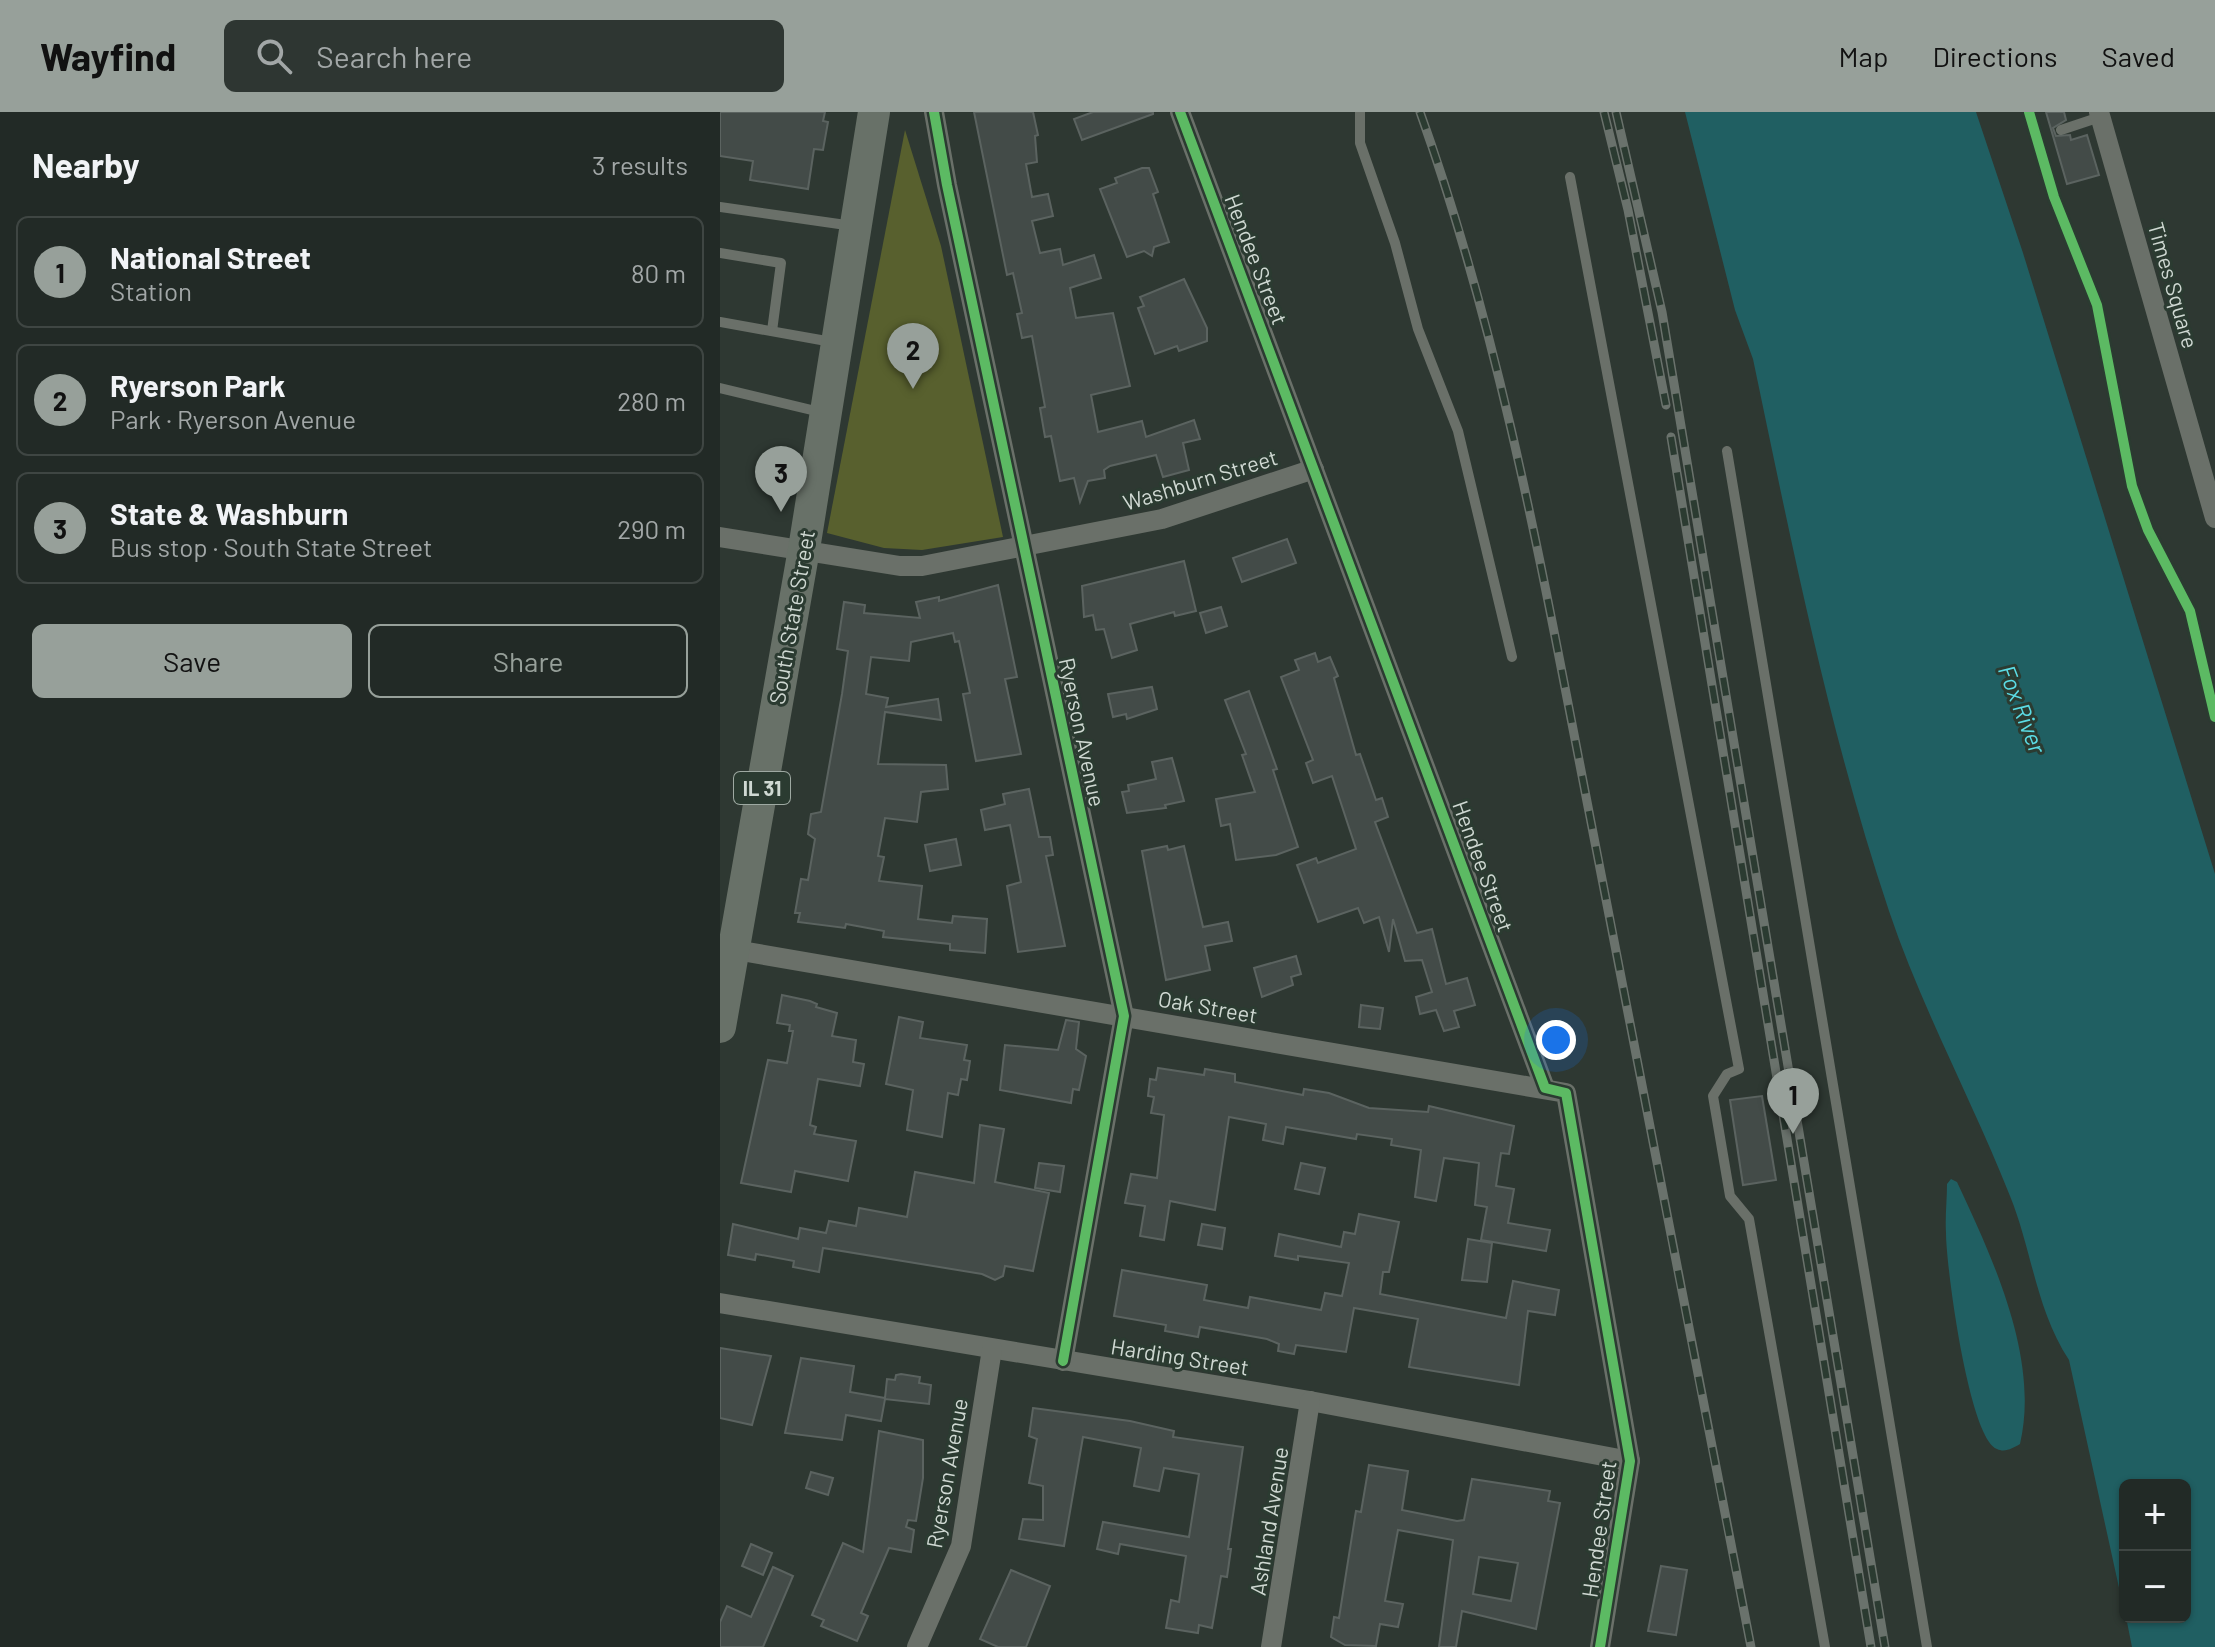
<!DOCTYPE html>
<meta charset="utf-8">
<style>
body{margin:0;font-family:Barlow,sans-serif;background:#2e3632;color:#f1f3f6}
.controls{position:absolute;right:24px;bottom:24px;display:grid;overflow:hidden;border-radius:12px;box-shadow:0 2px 6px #0004}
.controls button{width:72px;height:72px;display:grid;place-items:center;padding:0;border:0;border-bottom:2px solid #3f4643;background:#222a26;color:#f1f3f6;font:40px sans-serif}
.you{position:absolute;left:836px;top:928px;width:28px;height:28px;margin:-20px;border:6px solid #fff;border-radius:50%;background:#1a73e8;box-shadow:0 0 0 12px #1a73e833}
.badge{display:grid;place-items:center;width:52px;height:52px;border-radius:50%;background:#97a09a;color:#111;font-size:26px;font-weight:700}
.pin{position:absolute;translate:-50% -66px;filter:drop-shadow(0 2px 4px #0008)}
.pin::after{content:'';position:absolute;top:42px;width:28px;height:24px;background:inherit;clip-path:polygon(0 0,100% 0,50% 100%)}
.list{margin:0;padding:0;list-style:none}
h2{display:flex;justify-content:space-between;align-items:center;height:104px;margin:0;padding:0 32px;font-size:34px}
h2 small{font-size:26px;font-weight:400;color:#a2a7a7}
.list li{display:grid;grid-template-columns:52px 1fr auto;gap:24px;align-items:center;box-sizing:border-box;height:112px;margin:0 16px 16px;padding:0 16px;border:2px solid #3f4643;border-radius:12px}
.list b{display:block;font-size:30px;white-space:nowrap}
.list p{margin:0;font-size:26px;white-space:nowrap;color:#a2a7a7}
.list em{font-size:26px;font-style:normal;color:#a2a7a7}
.actions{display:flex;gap:16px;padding:24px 32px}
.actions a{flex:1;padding:18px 0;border:2px solid #97a09a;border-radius:12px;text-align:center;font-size:28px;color:#97a09a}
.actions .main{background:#97a09a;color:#111}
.icon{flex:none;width:44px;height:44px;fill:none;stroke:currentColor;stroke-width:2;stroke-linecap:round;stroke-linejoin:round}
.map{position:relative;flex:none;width:1495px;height:1535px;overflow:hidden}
header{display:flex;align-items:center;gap:48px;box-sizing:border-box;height:112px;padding:0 40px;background:#97a09a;color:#111}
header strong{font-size:38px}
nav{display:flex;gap:44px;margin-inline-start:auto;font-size:28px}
.search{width:560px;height:72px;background:#2e3632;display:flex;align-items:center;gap:20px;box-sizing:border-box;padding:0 28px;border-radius:12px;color:#a2a7a7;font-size:30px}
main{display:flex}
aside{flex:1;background:#222a26}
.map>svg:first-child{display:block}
</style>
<header>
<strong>Wayfind</strong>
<div class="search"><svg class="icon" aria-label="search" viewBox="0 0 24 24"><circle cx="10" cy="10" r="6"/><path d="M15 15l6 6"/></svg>Search here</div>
<nav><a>Map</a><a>Directions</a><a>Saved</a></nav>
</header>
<main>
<aside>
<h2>Nearby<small>3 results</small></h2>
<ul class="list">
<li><span class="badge">1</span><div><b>National Street</b><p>Station</p></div><em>80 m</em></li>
<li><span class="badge">2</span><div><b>Ryerson Park</b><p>Park · Ryerson Avenue</p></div><em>280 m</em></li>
<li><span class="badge">3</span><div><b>State &amp; Washburn</b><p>Bus stop · South State Street</p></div><em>290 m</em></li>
</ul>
<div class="actions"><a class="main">Save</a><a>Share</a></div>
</aside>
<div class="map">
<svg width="1495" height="1535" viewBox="0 0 1495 1535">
<rect width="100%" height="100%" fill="#2e3832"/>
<path fill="#58602e" d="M185 18 221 134 283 425 202 438 164 436 107 421Z"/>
<g fill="#205f62">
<path d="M965 0H1256L1303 141 1495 762V1535H1412L1406 1505H1465V1373H1405V1503L1349 1248C1316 1198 1312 1138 1290 1084 1252 988 1202 897 1169 799 1109 620 1072 433 1033 247L1015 198Z"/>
<path d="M1231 1067 1237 1070C1273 1147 1320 1247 1300 1332 1293 1336 1285 1341 1277 1337 1249 1327 1226 1154 1226 1121 1225 1105 1227 1088 1227 1072Z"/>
</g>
<g fill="#434b48" stroke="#5b6360" stroke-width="2" fill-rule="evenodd">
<path d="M0 0H105L103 9 108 10 103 38 94 37 88 77 30 68 33 49 0 44Z"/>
<path d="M254 0H313L318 23 315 24 317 50 306 52 312 85 328 82 333 104 312 109 320 141 340 137 343 153 374 143 381 166 350 176 356 206 393 201 410 274 371 283 378 320 422 309 426 325 474 308 480 327 463 331 469 358 443 365 436 343 390 354 384 358 385 366 368 369 360 390 354 366 340 369 331 324 325 325 320 296 325 295 312 224 302 226 297 202 302 201 293 161 287 163Z"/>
<path d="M373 0H433V2L362 28 354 7Z"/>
<path d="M1326 0H1344L1346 8 1333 16 1336 24 1350 23 1351 28 1367 23 1379 63 1347 72Z"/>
<path d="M422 56H429L438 80 433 82 449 130 434 135 432 144 424 139 407 145 380 77 397 71 395 66Z"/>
<path d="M464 167 487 216V229L459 239 457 234 435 242 418 196 424 194 420 185Z"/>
<path d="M567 427 576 451 522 470 513 446Z"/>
<path d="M464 449 476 499 455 504 454 500 410 512 417 538 392 546 384 517 376 518 373 503 364 505 362 474Z"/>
<path d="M278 473 297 565 285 567 301 642 256 649 243 582 250 581 239 529 235 530 233 521 191 530 189 549 151 545 146 582 168 586 166 595 218 587 221 608 165 600 158 652 226 653 228 677 201 680 197 710 165 706 158 744 164 745 159 769 202 774 198 807 232 811 233 804 267 807 265 841 230 838V832L163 825 164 819 126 812 125 816 78 810 80 801H75L81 767 88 768 95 727 88 722 91 702 101 700 122 582 128 539 117 537 124 490 145 493 144 501 200 506 196 490 219 485V489Z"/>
<path d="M501 495 507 514 486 521 480 501Z"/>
<path d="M595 541 598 550 610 545 618 564 614 566 636 643 640 642 656 688 662 686 668 705 655 710 697 821 712 817 726 872 747 866 755 893 734 899 739 915 724 919 716 898 700 902 696 885 712 880 702 848 685 849 673 807 669 840 659 805 644 811 638 796 598 810 577 753 596 746 598 751 636 737 612 664 593 671 586 651 593 648 561 565 579 558 575 548Z"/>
<path d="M432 575 437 597 407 607 406 602 393 605 388 582Z"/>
<path d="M529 579 557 657 553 658 578 735 556 743 516 748 510 712 501 714 496 687 535 680 522 643 526 642 505 588Z"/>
<path d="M452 646 464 689 445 693 446 696 407 701 402 680 409 679 408 673 436 667 432 650Z"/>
<path d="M309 677 319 725H330L333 743 326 744 345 834 298 840 287 774 301 770 290 713 265 718 261 698 285 692 283 682Z"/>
<path d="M236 727 241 753 210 759 205 733Z"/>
<path d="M447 734 448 738 464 734 483 815 508 810 512 829 485 834 490 858 446 868 422 739Z"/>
<path d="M576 844 581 862 571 865 573 873 542 885 534 856Z"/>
<path d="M62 883 90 889 97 892 96 895 117 901 112 924 136 928 133 950 144 952 140 974 98 967 90 1013 96 1015 94 1022 136 1029 128 1069 75 1059 71 1080 21 1071 48 948 67 951 73 919H69L70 913 57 911Z"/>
<path d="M641 893 663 896 660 917 639 915Z"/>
<path d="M179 905 203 910 200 926 247 933 244 948 250 949 247 968 241 967 238 983 228 981 222 1025 187 1018 193 978 166 972Z"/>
<path d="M346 908 359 910 356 937 366 944 359 978 353 977 351 991 280 978 285 933 338 938Z"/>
<path d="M438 956 484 963 485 957 515 962V970L583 983 584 977 609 981 649 996 708 1000 709 994 794 1014 789 1042 781 1041 776 1074 794 1077 788 1111 830 1118 826 1139 761 1128 767 1095 755 1093 759 1051 724 1046 716 1089 695 1085 701 1038 671 1033 672 1027 637 1022 636 1027 566 1015 563 1032 543 1028 546 1012 509 1005 495 1098 450 1089 444 1128 420 1124 425 1094 405 1091 411 1062 437 1066 444 1003 431 1001 434 985 428 984 430 967 436 968Z"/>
<path d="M1042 984 1056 1068 1023 1073 1010 988Z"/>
<path d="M260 1013 284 1017 275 1070 329 1081 313 1159 285 1154 283 1164 275 1168 262 1162 103 1136 99 1160 73 1155 74 1149 36 1142 35 1148 8 1143 13 1112 78 1127 80 1116 106 1121 109 1109 136 1114 139 1096 187 1105 195 1060 254 1071Z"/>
<path d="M319 1051 344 1054 340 1080 315 1076Z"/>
<path d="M581 1051 605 1056 599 1082 575 1077Z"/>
<path d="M639 1102 679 1110 669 1160H663L660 1182 786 1206 793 1169 839 1178 835 1203 808 1199 799 1273 689 1255 698 1207 634 1196 626 1240 576 1233 574 1242 558 1239 559 1232 547 1227 480 1215 478 1225 445 1219 446 1213 394 1204 402 1158 487 1173 484 1188 528 1196 530 1185 601 1198 605 1181 622 1184 629 1151 578 1144V1148L555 1144 559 1122 621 1135 624 1120 635 1122Z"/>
<path d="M482 1112 505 1116 502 1137 478 1133Z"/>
<path d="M748 1127 772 1131 767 1170 742 1168Z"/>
<path d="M0 1236 51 1244 32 1313 0 1306Z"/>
<path d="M81 1246 134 1254 130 1280 165 1286 167 1267 175 1268 176 1263 181 1262 200 1265 199 1271 211 1273 209 1292 165 1287 161 1309 126 1303 122 1328 65 1321Z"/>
<path d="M313 1296 410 1309 454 1319 453 1325 523 1335 508 1437H511L507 1465 501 1464 492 1516 479 1513 478 1521 446 1516 451 1488 459 1490 466 1444 400 1432 398 1442 377 1437 383 1410 469 1425 479 1362 444 1356 439 1379 414 1374 421 1336 363 1325 344 1434 299 1427 303 1407 323 1408V1374L309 1371 317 1327 309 1324Z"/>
<path d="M159 1319 203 1328V1366L196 1409 188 1408 186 1415 194 1418 191 1440 169 1436 141 1501 148 1504 137 1529 101 1514 104 1508 92 1503 123 1431 143 1440Z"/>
<path d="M649 1353 688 1359 682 1398 737 1409 744 1408 752 1367 830 1379 828 1389 840 1391 816 1517 742 1499 736 1535H719L733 1428 678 1418 665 1489 683 1492 678 1515 660 1512 656 1534 625 1533 611 1525 614 1505 619 1506 635 1405 636 1399 641 1400ZM759 1445 798 1451 791 1489 753 1482Z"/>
<path d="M91 1360 113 1366 108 1383 86 1376Z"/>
<path d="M31 1432 52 1441 43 1463 22 1454Z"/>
<path d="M941 1454 967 1458 956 1523 928 1519Z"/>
<path d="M53 1455 73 1464 43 1535H0V1510L7 1494 31 1505Z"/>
<path d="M291 1458 330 1474 306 1535H278L260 1527Z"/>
</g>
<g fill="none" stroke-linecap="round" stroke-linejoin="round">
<g stroke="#6a7069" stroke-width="10">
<path d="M640 0V31L675 131 698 217 738 319 792 545"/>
<path d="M1341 18 1380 5"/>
<path d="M850 65 1019 957 1007 962 993 984 1010 1084 1029 1107 1105 1535"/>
<path d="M0 95 133 114"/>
<path d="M0 141 61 151 52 219"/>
<path d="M0 210 112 230"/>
<path d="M0 276 100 300"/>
<path d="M1007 339 1207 1535"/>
</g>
<g stroke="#6a7069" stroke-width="20">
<path d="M214 0 227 73 404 904 343 1249"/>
<path d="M460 0 825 976"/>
<path d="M1379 0 1495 406"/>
<path d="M0 425 180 454H202L442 407 594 357"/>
<path d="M4 836 846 981 910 1349 880 1535"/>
<path d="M0 1191 590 1289 910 1349"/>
<path d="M197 1535 241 1434 272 1237"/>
<path d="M551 1535 590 1289"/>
</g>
<path stroke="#687168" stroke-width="32" d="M0 915 84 437 154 0"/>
<g stroke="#6a726c" stroke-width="9">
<g id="rail">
<path d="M700 0C782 229 824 468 870 705 924 982 977 1259 1031 1535"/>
<path d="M884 0 908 98 946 293"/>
<path d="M896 0 942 200 1165 1535"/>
<path d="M951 325 1151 1535"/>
</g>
</g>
<use href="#rail" stroke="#2b3b31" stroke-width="6" stroke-dasharray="18" stroke-linecap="butt"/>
<g stroke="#2b3b31" stroke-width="15">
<g id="cycleway">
<path d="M214 0 227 73 404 904 343 1249"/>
<path d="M460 0 825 976 846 981 910 1349 880 1535"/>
<path d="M1309 0 1334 85 1377 193 1412 374 1428 418 1470 499 1495 605"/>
</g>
</g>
<use href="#cycleway" stroke="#5cba63" stroke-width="10"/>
</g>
<g text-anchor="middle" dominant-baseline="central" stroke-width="6" stroke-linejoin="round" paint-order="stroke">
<rect fill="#2b3b31" stroke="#9ea9a2" stroke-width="2" x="14" y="660" width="56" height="32" rx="6"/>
<g font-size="20" font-weight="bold" fill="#cfd8d2">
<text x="42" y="676">IL 31</text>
</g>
<g font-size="22" fill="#cfd8d2" stroke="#2b3b31">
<text transform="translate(537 147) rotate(69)">Hendee Street</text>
<text transform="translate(1454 173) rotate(74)">Times Square</text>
<text transform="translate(480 367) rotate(-17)">Washburn Street</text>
<text transform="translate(71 505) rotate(-80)">South State Street</text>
<text transform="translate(363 620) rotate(78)">Ryerson Avenue</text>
<text transform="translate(764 754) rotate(70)">Hendee Street</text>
<text transform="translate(488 894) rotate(10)">Oak Street</text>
<text transform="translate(460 1244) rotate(9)">Harding Street</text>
<text transform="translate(226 1361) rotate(-80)">Ryerson Avenue</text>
<text transform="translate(548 1409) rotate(-81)">Ashland Avenue</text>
<text transform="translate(878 1417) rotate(-82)">Hendee Street</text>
</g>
<g font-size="24" font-style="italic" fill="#5bdce5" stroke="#2b3b31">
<text transform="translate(1303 597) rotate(69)">Fox River</text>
</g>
</g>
</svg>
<div class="controls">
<button>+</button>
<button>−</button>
</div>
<div class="you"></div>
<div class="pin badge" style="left:1073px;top:1022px">1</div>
<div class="pin badge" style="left:193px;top:277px">2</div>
<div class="pin badge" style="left:61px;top:400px">3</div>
</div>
</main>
